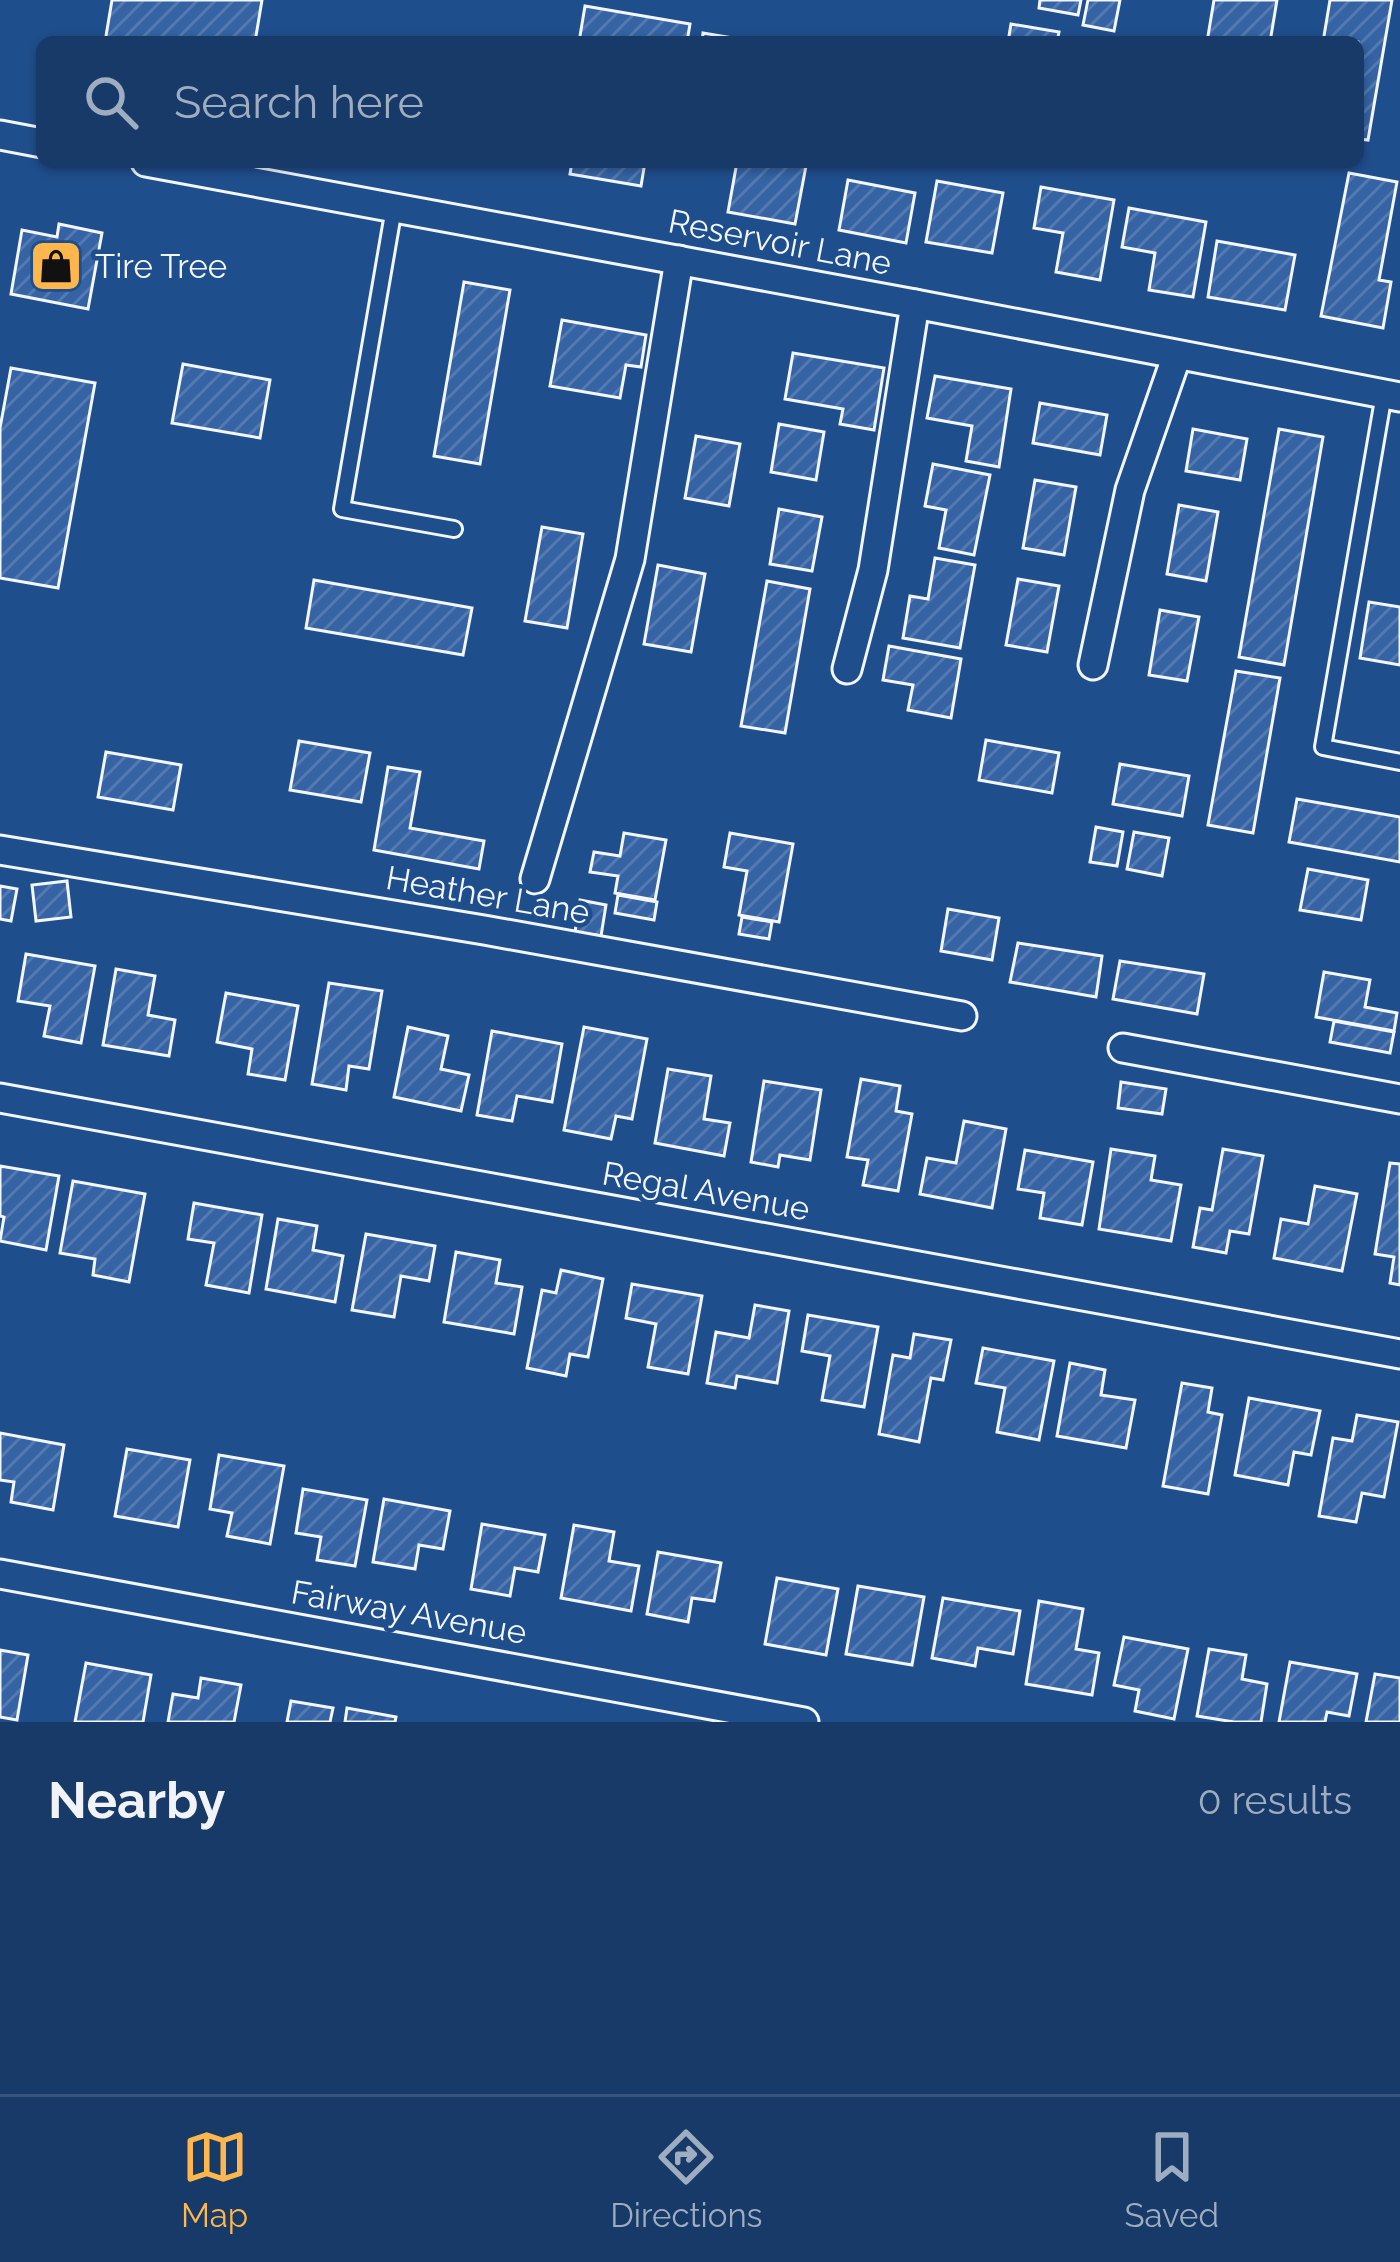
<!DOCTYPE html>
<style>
body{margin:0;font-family:Raleway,sans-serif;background:#20416f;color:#f1f3f6}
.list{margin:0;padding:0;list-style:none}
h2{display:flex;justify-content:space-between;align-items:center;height:156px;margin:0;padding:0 48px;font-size:51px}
h2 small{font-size:39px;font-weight:400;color:#9eadc0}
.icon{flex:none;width:66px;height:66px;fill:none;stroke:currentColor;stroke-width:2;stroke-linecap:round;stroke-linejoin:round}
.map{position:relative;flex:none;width:1400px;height:1722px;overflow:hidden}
.search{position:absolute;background:#173a69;box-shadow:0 3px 9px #0004;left:36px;right:36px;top:36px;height:132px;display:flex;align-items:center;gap:30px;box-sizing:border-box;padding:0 42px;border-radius:18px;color:#9eadc0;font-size:45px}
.sheet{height:372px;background:#173a69}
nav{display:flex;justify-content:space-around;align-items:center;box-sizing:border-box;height:168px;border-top:3px solid #36547d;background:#173a69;font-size:33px;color:#9eadc0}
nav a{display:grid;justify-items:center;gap:6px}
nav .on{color:#ffb74d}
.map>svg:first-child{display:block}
</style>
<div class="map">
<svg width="1400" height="1722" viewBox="0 0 1400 1722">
<defs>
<pattern id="building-hatch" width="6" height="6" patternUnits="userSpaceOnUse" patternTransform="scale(3)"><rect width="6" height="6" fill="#3563a3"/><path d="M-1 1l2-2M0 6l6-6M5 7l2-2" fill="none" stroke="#537ab1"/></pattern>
</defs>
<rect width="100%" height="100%" fill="#1f4e8c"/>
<g fill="url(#building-hatch)" stroke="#f2f6ff" stroke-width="3">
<path d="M112 0H262L255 42H105Z"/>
<path d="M1040 0H1081L1078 15 1039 8Z"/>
<path d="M1088 0H1120L1114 31 1083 25Z"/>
<path d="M1214 0H1277L1270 42H1207Z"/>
<path d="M1330 0H1392L1368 140 1358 139V42H1323Z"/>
<path d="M585 6 690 24 687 42H579Z"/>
<path d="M1011 24 1059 32 1057 42H1008Z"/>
<path d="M703 33 745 40V42H702Z"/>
<path d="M572 162H645L641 186 570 174Z"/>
<path d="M737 162H785L806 166 795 224 728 212Z"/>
<path d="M1349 173 1397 182 1379 280 1391 282 1383 328 1321 316Z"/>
<path d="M848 180 915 193 906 243 839 230Z"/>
<path d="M937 181 1003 193 992 253 926 242Z"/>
<path d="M1041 187 1114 200 1100 280 1056 272 1063 233 1034 228Z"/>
<path d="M1129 208 1206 222 1193 297 1149 290 1155 253 1122 247Z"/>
<path d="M59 224 102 233 88 309 11 294 22 230 57 237Z"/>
<path d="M1217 241 1295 255 1285 310 1208 297Z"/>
<path d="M464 282 510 290 480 464 434 456Z"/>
<path d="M562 320 646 335 641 367 626 365 620 398 550 386Z"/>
<path d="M793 353 884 368 874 430 840 424 843 409 785 399Z"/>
<path d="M183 364 270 380 260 438 172 423Z"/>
<path d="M11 368 95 383 58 588 0 578V428Z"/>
<path d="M935 376 1011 389 999 467 966 461 972 426 927 418Z"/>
<path d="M1040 403 1107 415 1100 455 1033 443Z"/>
<path d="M779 424 824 432 816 480 771 472Z"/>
<path d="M1193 429 1247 439 1240 480 1186 471Z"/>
<path d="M1279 429 1323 437 1284 665 1239 657Z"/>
<path d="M696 436 740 444 729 506 685 498Z"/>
<path d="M933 464 990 475 974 555 939 548 946 510 925 506Z"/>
<path d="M1035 480 1076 487 1064 555 1023 548Z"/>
<path d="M1179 505 1218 512 1206 581 1167 574Z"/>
<path d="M779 509 822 517 812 571 770 564Z"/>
<path d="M542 527 583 534 567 628 525 621Z"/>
<path d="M935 558 975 565 960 648 903 638 910 596 928 599Z"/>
<path d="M658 565 705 574 691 652 644 644Z"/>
<path d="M1018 579 1059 586 1047 652 1006 645Z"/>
<path d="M314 580 472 608 463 655 306 628Z"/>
<path d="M767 581 810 589 785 733 741 726Z"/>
<path d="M1369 602 1400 607V665L1360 658Z"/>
<path d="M1160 610 1199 617 1187 681 1149 675Z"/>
<path d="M889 646 961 659 951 718 908 710 913 685 883 680Z"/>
<path d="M1236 671 1280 678 1253 833 1208 825Z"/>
<path d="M986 740 1059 753 1052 793 979 780Z"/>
<path d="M299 741 370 753 361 802 290 790Z"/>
<path d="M106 752 181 765 173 810 98 797Z"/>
<path d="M1120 764 1189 776 1182 816 1113 804Z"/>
<path d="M388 767 420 772 410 828 484 841 479 869 374 850Z"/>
<path d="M1297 799 1400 817V862L1289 842Z"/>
<path d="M1096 827 1123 832 1117 866 1090 862Z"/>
<path d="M1134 832 1169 838 1162 876 1127 869Z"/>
<path d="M624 833 666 840 655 900 615 893 618 876 590 872 594 852 620 856Z"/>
<path d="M730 833 793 844 779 922 739 915 747 871 724 867Z"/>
<path d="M1308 869 1368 880 1361 920 1300 910Z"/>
<path d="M67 881 71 917 36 921 32 885Z"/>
<path d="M0 886 17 889 11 921 0 919Z"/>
<path d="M618 895 657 902 654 920 615 913Z"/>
<path d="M580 900 606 905 601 936 575 932Z"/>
<path d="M948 909 999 918 992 960 941 951Z"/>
<path d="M742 917 772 922 769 939 739 934Z"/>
<path d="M1018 943 1102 956 1096 997 1010 982Z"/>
<path d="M26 954 95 966 81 1043 44 1036 50 1006 18 1001Z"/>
<path d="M1120 961 1204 974 1197 1014 1113 999Z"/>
<path d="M116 969 155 976 148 1015 175 1020 169 1056 103 1045Z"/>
<path d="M1324 972 1370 980 1365 1007 1397 1013 1394 1031 1316 1017Z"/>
<path d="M329 983 382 991 369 1069 349 1066 346 1090 312 1084Z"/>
<path d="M226 993 298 1006 285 1080 248 1074 252 1049 217 1042Z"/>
<path d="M1334 1021 1394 1032 1390 1053 1330 1042Z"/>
<path d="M408 1027 448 1036 441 1069 469 1075 461 1111 394 1097Z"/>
<path d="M584 1027 647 1039 632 1119 616 1116 611 1139 564 1130Z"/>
<path d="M492 1031 562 1044 552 1102 517 1096 512 1121 477 1115Z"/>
<path d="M668 1069 711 1076 704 1119 730 1123 724 1156 655 1143Z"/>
<path d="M861 1079 900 1086 896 1111 912 1114 898 1191 863 1185 868 1160 847 1157Z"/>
<path d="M764 1081 821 1090 810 1160 780 1155 778 1167 751 1162Z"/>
<path d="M1121 1082 1166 1089 1162 1114 1118 1108Z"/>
<path d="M964 1121 1006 1129 992 1208 920 1194 927 1158 956 1163Z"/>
<path d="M1111 1149 1155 1156 1151 1180 1181 1185 1171 1241 1099 1229Z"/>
<path d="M1223 1149 1263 1156 1249 1234 1230 1231 1226 1253 1193 1247 1200 1208 1212 1210Z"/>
<path d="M1025 1150 1093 1162 1082 1225 1040 1218 1044 1193 1018 1189Z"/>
<path d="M1390 1163 1400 1164V1285L1390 1283 1394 1257 1375 1254Z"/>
<path d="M0 1166 59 1176 46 1250 0 1241 4 1217 0 1216Z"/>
<path d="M73 1181 145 1194 129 1282 93 1275 95 1259 60 1253Z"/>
<path d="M1315 1186 1357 1194 1342 1271 1274 1258 1281 1219 1308 1224Z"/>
<path d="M194 1203 262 1215 249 1293 206 1285 214 1243 188 1239Z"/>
<path d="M278 1219 317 1226 313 1250 343 1256 335 1302 266 1289Z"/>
<path d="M366 1234 435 1246 429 1281 401 1276 394 1317 352 1310Z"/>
<path d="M456 1252 500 1260 496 1283 522 1287 514 1334 444 1322Z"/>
<path d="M561 1270 603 1279 588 1357 570 1354 566 1376 527 1368 542 1290 556 1293Z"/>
<path d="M632 1284 702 1296 688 1374 648 1367 656 1324 626 1318Z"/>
<path d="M755 1305 789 1311 777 1383 737 1376 735 1388 707 1383 716 1332 749 1338Z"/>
<path d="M808 1315 878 1327 864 1407 822 1400 830 1356 802 1351Z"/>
<path d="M914 1334 951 1340 943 1380 931 1378 919 1442 879 1434 893 1355 910 1358Z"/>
<path d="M983 1348 1054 1361 1039 1440 997 1432 1005 1388 976 1383Z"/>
<path d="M1070 1363 1105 1370 1101 1395 1135 1400 1126 1448 1057 1436Z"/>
<path d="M1182 1383 1212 1388 1208 1412 1222 1415 1208 1494 1163 1486Z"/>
<path d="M1249 1398 1320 1411 1311 1455 1294 1452 1288 1485 1235 1475Z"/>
<path d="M1357 1415 1398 1422 1384 1497 1362 1493 1356 1522 1319 1516 1333 1438 1352 1441Z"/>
<path d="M0 1433 64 1445 53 1510 11 1502 14 1482 0 1480Z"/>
<path d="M127 1449 190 1460 178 1527 115 1516Z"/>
<path d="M219 1455 284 1466 270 1544 227 1536 232 1513 210 1509Z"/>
<path d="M303 1489 367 1500 355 1566 317 1560 321 1537 296 1533Z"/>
<path d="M384 1499 450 1511 443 1549 419 1545 415 1569 373 1562Z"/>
<path d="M482 1524 545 1535 538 1572 515 1568 510 1596 471 1589Z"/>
<path d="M574 1525 614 1532 609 1561 639 1566 631 1611 561 1598Z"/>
<path d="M658 1552 721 1563 714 1601 692 1598 688 1622 647 1614Z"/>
<path d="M777 1578 838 1589 826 1655 765 1644Z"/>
<path d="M858 1586 924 1597 912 1665 846 1654Z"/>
<path d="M943 1598 1020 1611 1013 1654 978 1648 975 1666 932 1658Z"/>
<path d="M1039 1601 1083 1609 1076 1649 1099 1653 1092 1695 1026 1684Z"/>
<path d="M1124 1637 1188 1649 1174 1719 1135 1711 1139 1690 1114 1685Z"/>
<path d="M1209 1649 1246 1655 1242 1679 1267 1684 1261 1722H1234L1197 1716Z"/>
<path d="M0 1650 28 1655 17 1720 0 1717Z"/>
<path d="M1290 1662 1357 1674 1349 1716 1327 1712 1325 1722H1279Z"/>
<path d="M86 1663 151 1675 143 1722H75Z"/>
<path d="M1375 1674 1400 1678V1722H1366Z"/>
<path d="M201 1678 241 1685 234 1722H168L173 1694 198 1698Z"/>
<path d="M291 1701 333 1708 330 1722H287Z"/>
<path d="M347 1708 396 1717 395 1722H345Z"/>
</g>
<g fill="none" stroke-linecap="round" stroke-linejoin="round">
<g stroke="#f2f6ff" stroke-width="20">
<g id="lane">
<path d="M394 208 342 509 454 529"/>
<path d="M1384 394 1323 747 1400 762"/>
</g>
</g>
<g stroke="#f2f6ff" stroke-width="33">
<g id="street">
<path d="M0 135 42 143"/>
<path d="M146 162 915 304 1400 397"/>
<path d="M1093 665 1130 490 1177 355"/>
<path d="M847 669 873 570 915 304"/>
<path d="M0 850 484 930 962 1016"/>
<path d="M535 879 630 559 679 260"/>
<path d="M1123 1048 1400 1099"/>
<path d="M0 1098 1400 1354"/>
<path d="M0 1574 804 1722"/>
</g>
</g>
<use href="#lane" stroke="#1f4e8c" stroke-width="14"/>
<use href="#street" stroke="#1f4e8c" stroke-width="27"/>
</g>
<defs>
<g id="shop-square" transform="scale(2.7)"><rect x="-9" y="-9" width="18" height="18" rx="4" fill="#ffb74d" stroke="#1f4e8c"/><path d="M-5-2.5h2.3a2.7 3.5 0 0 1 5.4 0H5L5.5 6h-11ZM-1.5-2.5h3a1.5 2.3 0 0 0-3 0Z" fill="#111"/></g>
</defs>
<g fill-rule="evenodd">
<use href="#shop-square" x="56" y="266"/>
</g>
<g text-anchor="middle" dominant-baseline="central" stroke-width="9" stroke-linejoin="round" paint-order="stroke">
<g font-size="33" fill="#f2f6ff" stroke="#1f4e8c">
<text transform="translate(780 242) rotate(11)">Reservoir Lane</text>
<text transform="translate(488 895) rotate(10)">Heather Lane</text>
<text transform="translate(706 1191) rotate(10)">Regal Avenue</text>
<text transform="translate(409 1612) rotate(10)">Fairway Avenue</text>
</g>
<g font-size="33" fill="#f2f6ff" stroke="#1f4e8c" text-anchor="start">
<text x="95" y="266">Tire Tree</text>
</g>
</g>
</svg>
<div class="search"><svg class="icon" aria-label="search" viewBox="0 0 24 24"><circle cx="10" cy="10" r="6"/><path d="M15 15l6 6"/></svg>Search here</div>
</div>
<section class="sheet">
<h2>Nearby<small>0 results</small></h2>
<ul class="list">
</ul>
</section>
<nav>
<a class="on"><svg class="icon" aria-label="map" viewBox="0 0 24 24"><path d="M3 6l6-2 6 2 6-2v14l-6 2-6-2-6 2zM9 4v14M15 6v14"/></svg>Map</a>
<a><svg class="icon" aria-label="directions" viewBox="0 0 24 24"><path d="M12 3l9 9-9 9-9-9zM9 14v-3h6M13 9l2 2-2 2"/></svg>Directions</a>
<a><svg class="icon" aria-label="saved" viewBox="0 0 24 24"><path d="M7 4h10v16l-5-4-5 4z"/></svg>Saved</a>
</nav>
